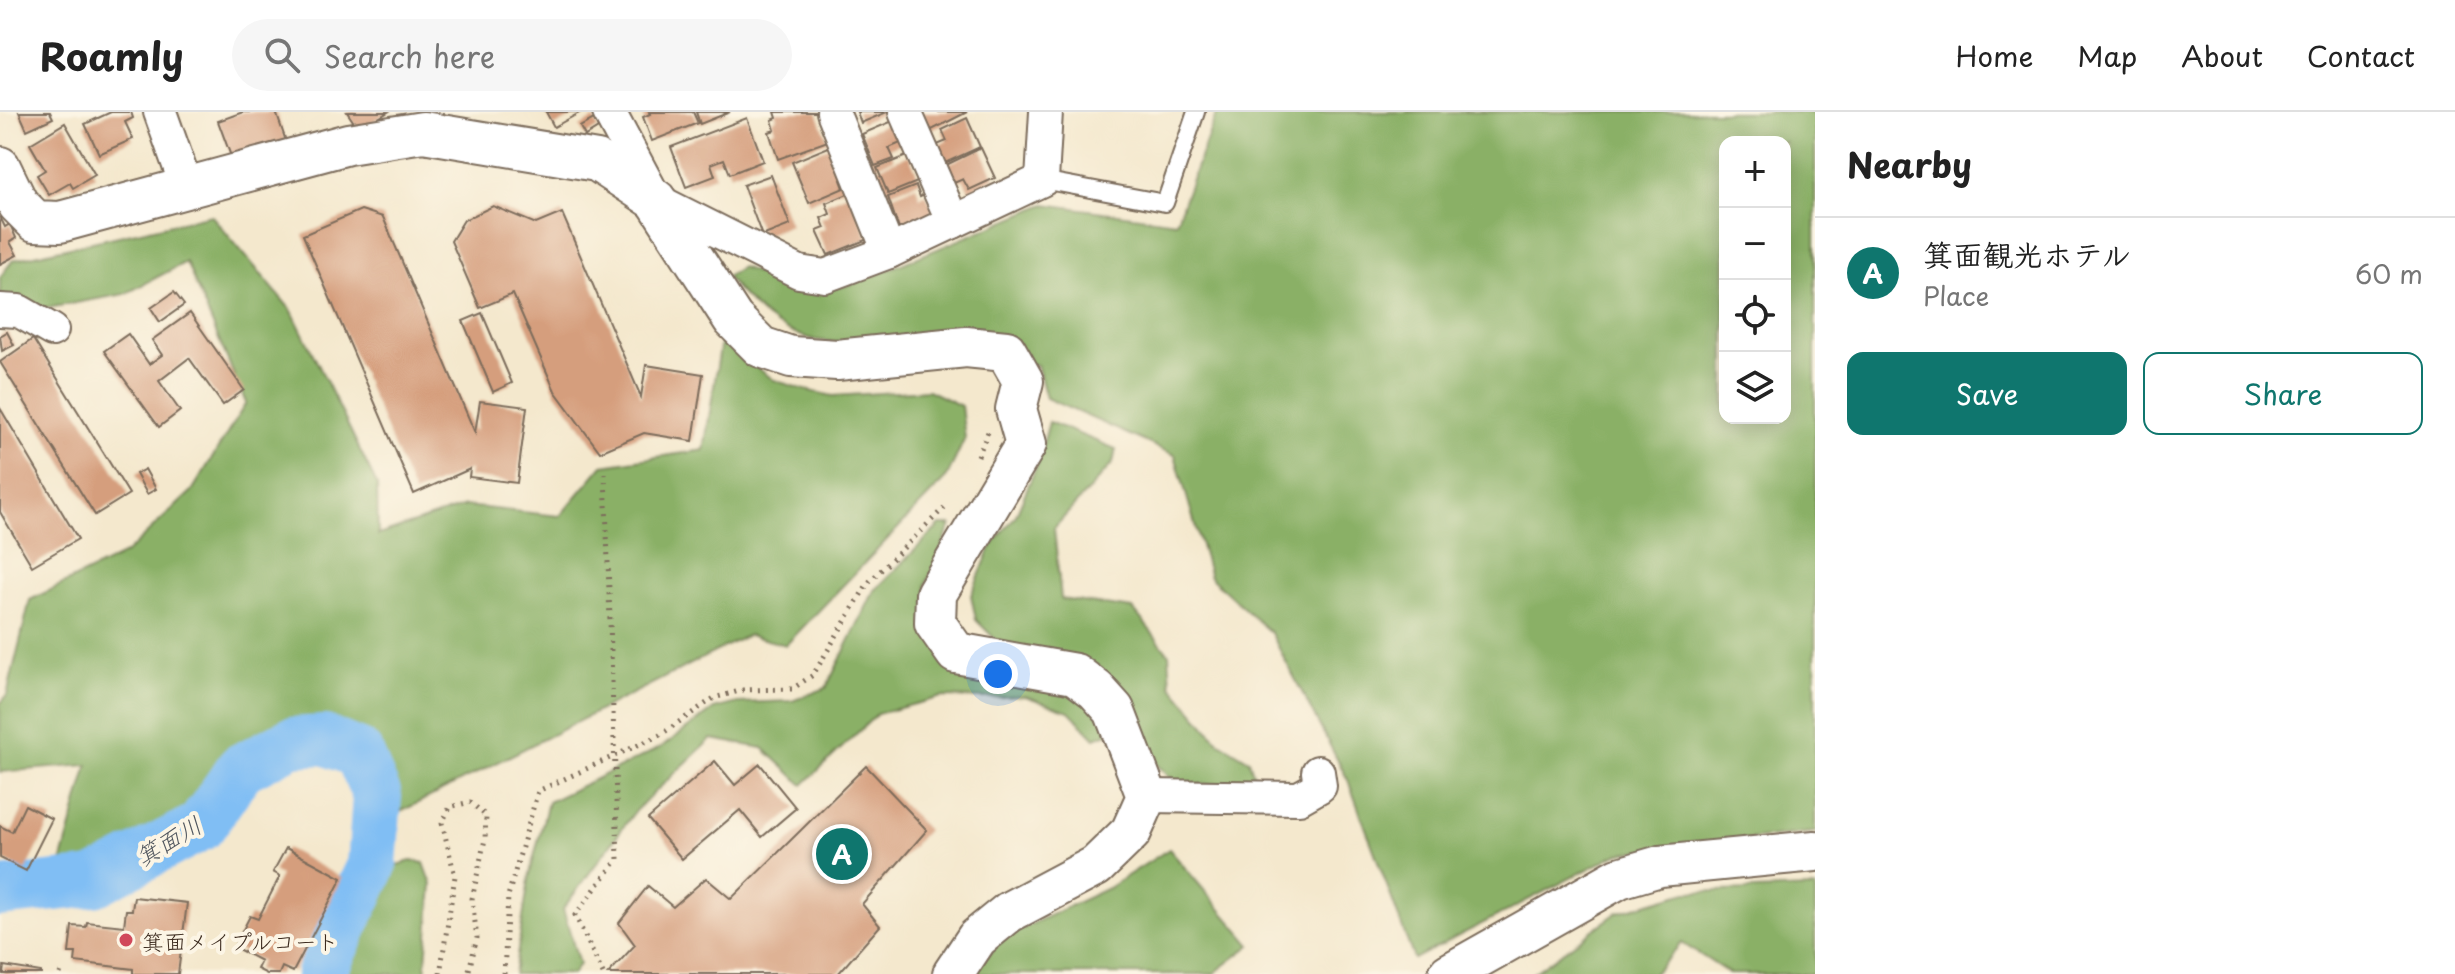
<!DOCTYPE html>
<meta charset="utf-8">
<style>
body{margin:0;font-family:"Playpen Sans","Klee One",sans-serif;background:#f6f6f6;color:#222}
.controls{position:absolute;right:24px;top:24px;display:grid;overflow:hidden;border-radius:16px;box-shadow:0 4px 20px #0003}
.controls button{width:72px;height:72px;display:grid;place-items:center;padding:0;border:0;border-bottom:2px solid #e0e0e0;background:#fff;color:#222;font:40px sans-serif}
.you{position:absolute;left:998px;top:562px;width:28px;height:28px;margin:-20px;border:6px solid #fff;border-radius:50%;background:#1a73e8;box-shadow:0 0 0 12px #1a73e833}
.badge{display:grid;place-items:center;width:52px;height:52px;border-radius:50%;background:#0f766e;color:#fff;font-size:26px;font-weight:700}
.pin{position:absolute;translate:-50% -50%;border:4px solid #fff;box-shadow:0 2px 8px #0006}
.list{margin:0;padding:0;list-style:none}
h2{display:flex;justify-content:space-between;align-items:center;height:104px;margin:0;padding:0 32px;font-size:34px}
h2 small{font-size:26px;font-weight:400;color:#767676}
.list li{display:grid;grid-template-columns:52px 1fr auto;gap:24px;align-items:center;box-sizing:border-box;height:112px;padding:0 32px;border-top:2px solid #e0e0e0}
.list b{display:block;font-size:30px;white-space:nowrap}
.list p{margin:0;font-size:26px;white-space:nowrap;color:#767676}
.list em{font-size:26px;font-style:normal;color:#767676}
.actions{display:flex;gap:16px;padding:24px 32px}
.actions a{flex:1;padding:18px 0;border:2px solid #0f766e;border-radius:16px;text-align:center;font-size:28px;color:#0f766e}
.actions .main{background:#0f766e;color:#fff}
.icon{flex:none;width:44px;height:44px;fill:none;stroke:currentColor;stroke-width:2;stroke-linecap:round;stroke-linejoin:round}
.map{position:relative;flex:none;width:1815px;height:862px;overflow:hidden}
header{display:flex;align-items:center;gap:48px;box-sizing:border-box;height:112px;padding:0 40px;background:#fff;border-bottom:2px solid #e0e0e0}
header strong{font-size:38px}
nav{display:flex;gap:44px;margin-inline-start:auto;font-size:28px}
.search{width:560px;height:72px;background:#f6f6f6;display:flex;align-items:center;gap:20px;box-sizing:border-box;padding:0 28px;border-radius:44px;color:#767676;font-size:30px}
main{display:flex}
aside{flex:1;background:#fff}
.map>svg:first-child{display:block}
</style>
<header>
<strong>Roamly</strong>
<div class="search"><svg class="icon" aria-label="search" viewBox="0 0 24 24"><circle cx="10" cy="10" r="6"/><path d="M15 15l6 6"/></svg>Search here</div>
<nav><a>Home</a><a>Map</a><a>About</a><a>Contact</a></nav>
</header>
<main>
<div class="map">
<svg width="1815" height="862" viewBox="0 0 1815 862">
<rect width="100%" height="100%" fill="#fcf5e5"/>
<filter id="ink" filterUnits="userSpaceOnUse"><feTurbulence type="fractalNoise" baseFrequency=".0125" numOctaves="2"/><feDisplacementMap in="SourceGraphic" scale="16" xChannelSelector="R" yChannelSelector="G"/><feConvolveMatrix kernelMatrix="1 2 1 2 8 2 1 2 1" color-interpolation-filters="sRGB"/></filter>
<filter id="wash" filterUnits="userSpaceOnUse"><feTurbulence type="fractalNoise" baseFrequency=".006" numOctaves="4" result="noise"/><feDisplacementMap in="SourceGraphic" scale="32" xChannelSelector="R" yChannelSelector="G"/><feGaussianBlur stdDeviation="1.8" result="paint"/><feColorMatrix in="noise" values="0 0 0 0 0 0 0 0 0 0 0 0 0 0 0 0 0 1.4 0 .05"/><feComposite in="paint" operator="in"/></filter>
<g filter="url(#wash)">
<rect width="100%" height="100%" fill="#f4e8cd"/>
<g fill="#8ab066" stroke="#626d42" stroke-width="2" fill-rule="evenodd">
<path d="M1217 0H1815V720L1619 741 1414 847 1348 668 1271 521 1210 465 1175 343 1046 286 1037 253 815 228C770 216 756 198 726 165L741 155 794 174 824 179 856 171 1045 92 1176 110ZM1725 30H1785V306H1725Z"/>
<path d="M211 103 292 199 377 373 378 423 465 394 560 404 603 353 704 338 721 229 774 268 805 278 833 284 928 278 961 294 965 326 947 365 786 533 748 523 388 706V682L363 634 325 618 291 621 240 644 192 705 93 758 58 762 88 653 0 660V592L7 583 30 488 125 442 192 379 246 291 186 150 125 182 37 198 0 182V165L13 148Z"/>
<path d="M1049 310 1116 337 1113 351 1054 416 1061 487 1133 497 1169 542 1171 573 1218 629 1249 648 1257 674 1177 672 1152 648 1128 598 997 529 976 508 971 483 991 435 1016 403 1037 353Z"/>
<path d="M940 413H951L926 473 931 524 1071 570 1112 619 1095 626 1069 599 1025 584 984 586 942 585 877 602 803 673 763 636 711 627 636 698 563 797 579 852 573 862H514L530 761 548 690 662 635 714 597 738 591 792 589 826 576 874 479Z"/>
<path d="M1169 737 1251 833 1213 862H970L1006 824 1108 776Z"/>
<path d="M411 749 424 751 432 773 425 862H336L381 757Z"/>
<path d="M1815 776V862H1730L1682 831 1653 862H1532L1618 800 1687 780Z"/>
</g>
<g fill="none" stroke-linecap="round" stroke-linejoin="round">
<path stroke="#80bef4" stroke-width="50" d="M0 780 94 770 201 714 241 656 292 630 325 628 359 642 377 684 372 753 321 862"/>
</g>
<g id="blocks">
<g fill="#d59e7d">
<path d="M19 0H50L53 6 27 18Z"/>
<path d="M111 0H131L133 6 125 10 133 27 99 42 85 12Z"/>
<path d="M243 0H276L288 35 232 47 218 9Z"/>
<path d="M347 0H388L359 18Z"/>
<path d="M546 0H581L554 15Z"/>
<path d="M649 0H693L698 11 652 29 643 5 650 2Z"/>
<path d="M696 0H730L700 12Z"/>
<path d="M775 0H817L828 29 778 47 769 20 775 18 772 8 777 6Z"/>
<path d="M857 0H887L861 11Z"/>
<path d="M921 0H967L930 19Z"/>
<path d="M747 6 763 49 730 62 724 47 711 52 715 64 686 75 671 35Z"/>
<path d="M967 6 980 35 945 51 937 33 947 29 942 18Z"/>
<path d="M594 7 598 16 585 24 580 15Z"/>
<path d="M895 8 903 30 889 36 894 47 875 54 862 22Z"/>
<path d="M65 11 95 63 73 76 70 71 49 83 37 63 45 58 30 32Z"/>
<path d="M831 34 844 66 841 68 844 76 809 91 792 50Z"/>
<path d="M981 36 995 66 969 78 963 67 954 71 946 53Z"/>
<path d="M909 43 920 69 888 82 877 56Z"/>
<path d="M771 63 790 113 762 124 743 73Z"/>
<path d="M916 74 920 85 926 82 932 95 930 104 899 117 888 85Z"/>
<path d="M850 81 868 127 828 143 817 119 825 116 821 106 830 102 826 91Z"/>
<path d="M493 94 536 112 562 101 641 285 646 253 703 262 693 329 644 321 600 340 555 279 513 182 480 196 451 129 464 108Z"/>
<path d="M361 98 383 105 475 321 480 289 527 295 517 371 469 365 470 357 414 382 303 123Z"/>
<path d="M0 105 5 115 10 112 16 126 10 130 17 143 0 152Z"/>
<path d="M174 180 184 193 160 210 151 196Z"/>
<path d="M190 201 244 278 223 293 189 246 159 269 180 299 159 315 104 239 128 222 149 252 162 243 152 228Z"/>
<path d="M482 201 512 271 493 280 463 209Z"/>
<path d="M7 220 14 233 2 239 0 224Z"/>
<path d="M33 227 129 382 95 403 0 250Z"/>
<path d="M0 296 78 427 32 454 0 400Z"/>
<path d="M145 357 156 377 147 382 136 362Z"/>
<path d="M715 649 735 673 760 652 796 696 762 725 740 698 682 747 648 707Z"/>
<path d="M866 654 927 718 862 792 880 814 838 862H608L635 833 619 811 648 774 673 795 706 766 731 787Z"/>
<path d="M25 693 52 707 26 759 0 746V714L12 720Z"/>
<path d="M286 736 342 766 293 860 282 855 279 862H267L257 857 261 849 234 835 250 804 258 807 280 764 273 760Z"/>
<path d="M134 785 187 791 178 862H133V857L75 850 76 841H69L72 814 86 815 87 810 124 814 126 798H132Z"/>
<path d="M4 854 41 860V862H3Z"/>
</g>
</g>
</g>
<g filter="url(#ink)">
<use href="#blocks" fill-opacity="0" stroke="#7c6c5b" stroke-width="2"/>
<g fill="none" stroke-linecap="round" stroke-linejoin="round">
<g stroke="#7c6c5b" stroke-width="20">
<path id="service" d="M1042 68 1165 91 1196 0"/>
</g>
<g stroke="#7c6c5b" stroke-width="36">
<g id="minor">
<path d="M160 0 187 76"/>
<path d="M609 0 656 88 799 160 825 164 889 140 1042 68 1046 0"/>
<path d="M833 0 889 140"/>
<path d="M905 0 953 110"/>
<path d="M0 198 19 199 52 218"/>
<path d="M1147 684 1299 686 1320 674 1318 660"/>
</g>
</g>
<g stroke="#7c6c5b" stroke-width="44">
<g id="tertiary">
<path d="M0 55 18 92 35 109 60 110 348 32 423 20 597 49 656 88 733 207 761 235 791 245 837 248 966 235 1006 239 1023 269 1016 297 1026 332 936 482 935 511 956 541 1075 562 1096 578 1114 598 1147 684 1131 720 1096 754 1009 800 977 826 953 862"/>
<path d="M1449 862 1619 766 1660 754 1815 739"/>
</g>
</g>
<g stroke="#7c6c5b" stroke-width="5" stroke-dasharray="2 6" stroke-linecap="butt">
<path d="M978 344 988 320"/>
<path d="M60 862 62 855"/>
<path d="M440 862 455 764 442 711 450 695 470 690 486 704 485 727 472 787 477 826 468 862"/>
<path d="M504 862 508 784 538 679 660 623 714 586 743 578 792 577 813 563 868 471 948 392"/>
</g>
<use href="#service" stroke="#fff" stroke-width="16"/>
<use href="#minor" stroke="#fff" stroke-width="32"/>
<use href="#tertiary" stroke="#fff" stroke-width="40"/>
<path stroke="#7c6c5b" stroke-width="5" stroke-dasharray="2 6" stroke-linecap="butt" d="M603 862 575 803 618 747 605 361"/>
</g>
</g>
<circle fill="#d1495b" stroke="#fcf5e5" stroke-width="3" cx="126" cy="828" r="8"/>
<g text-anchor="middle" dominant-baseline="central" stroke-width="8" stroke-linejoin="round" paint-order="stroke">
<g font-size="22" fill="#3b2a1e" stroke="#fcf5e5" text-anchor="start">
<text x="142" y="828">箕面メイプルコート</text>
</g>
<g font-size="24" font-style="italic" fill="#50565e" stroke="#fcf5e5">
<text transform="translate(168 728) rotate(-31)">箕面川</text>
</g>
</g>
</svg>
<div class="controls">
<button>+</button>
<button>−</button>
<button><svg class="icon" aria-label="locate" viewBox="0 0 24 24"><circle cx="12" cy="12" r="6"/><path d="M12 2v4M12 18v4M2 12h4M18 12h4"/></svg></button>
<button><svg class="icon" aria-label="layers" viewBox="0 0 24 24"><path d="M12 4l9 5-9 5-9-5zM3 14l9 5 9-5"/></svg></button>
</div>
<div class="you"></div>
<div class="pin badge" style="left:842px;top:742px">A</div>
</div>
<aside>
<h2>Nearby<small></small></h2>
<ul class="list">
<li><span class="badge">A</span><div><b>箕面観光ホテル</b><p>Place</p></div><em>60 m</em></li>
</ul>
<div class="actions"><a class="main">Save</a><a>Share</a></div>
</aside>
</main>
